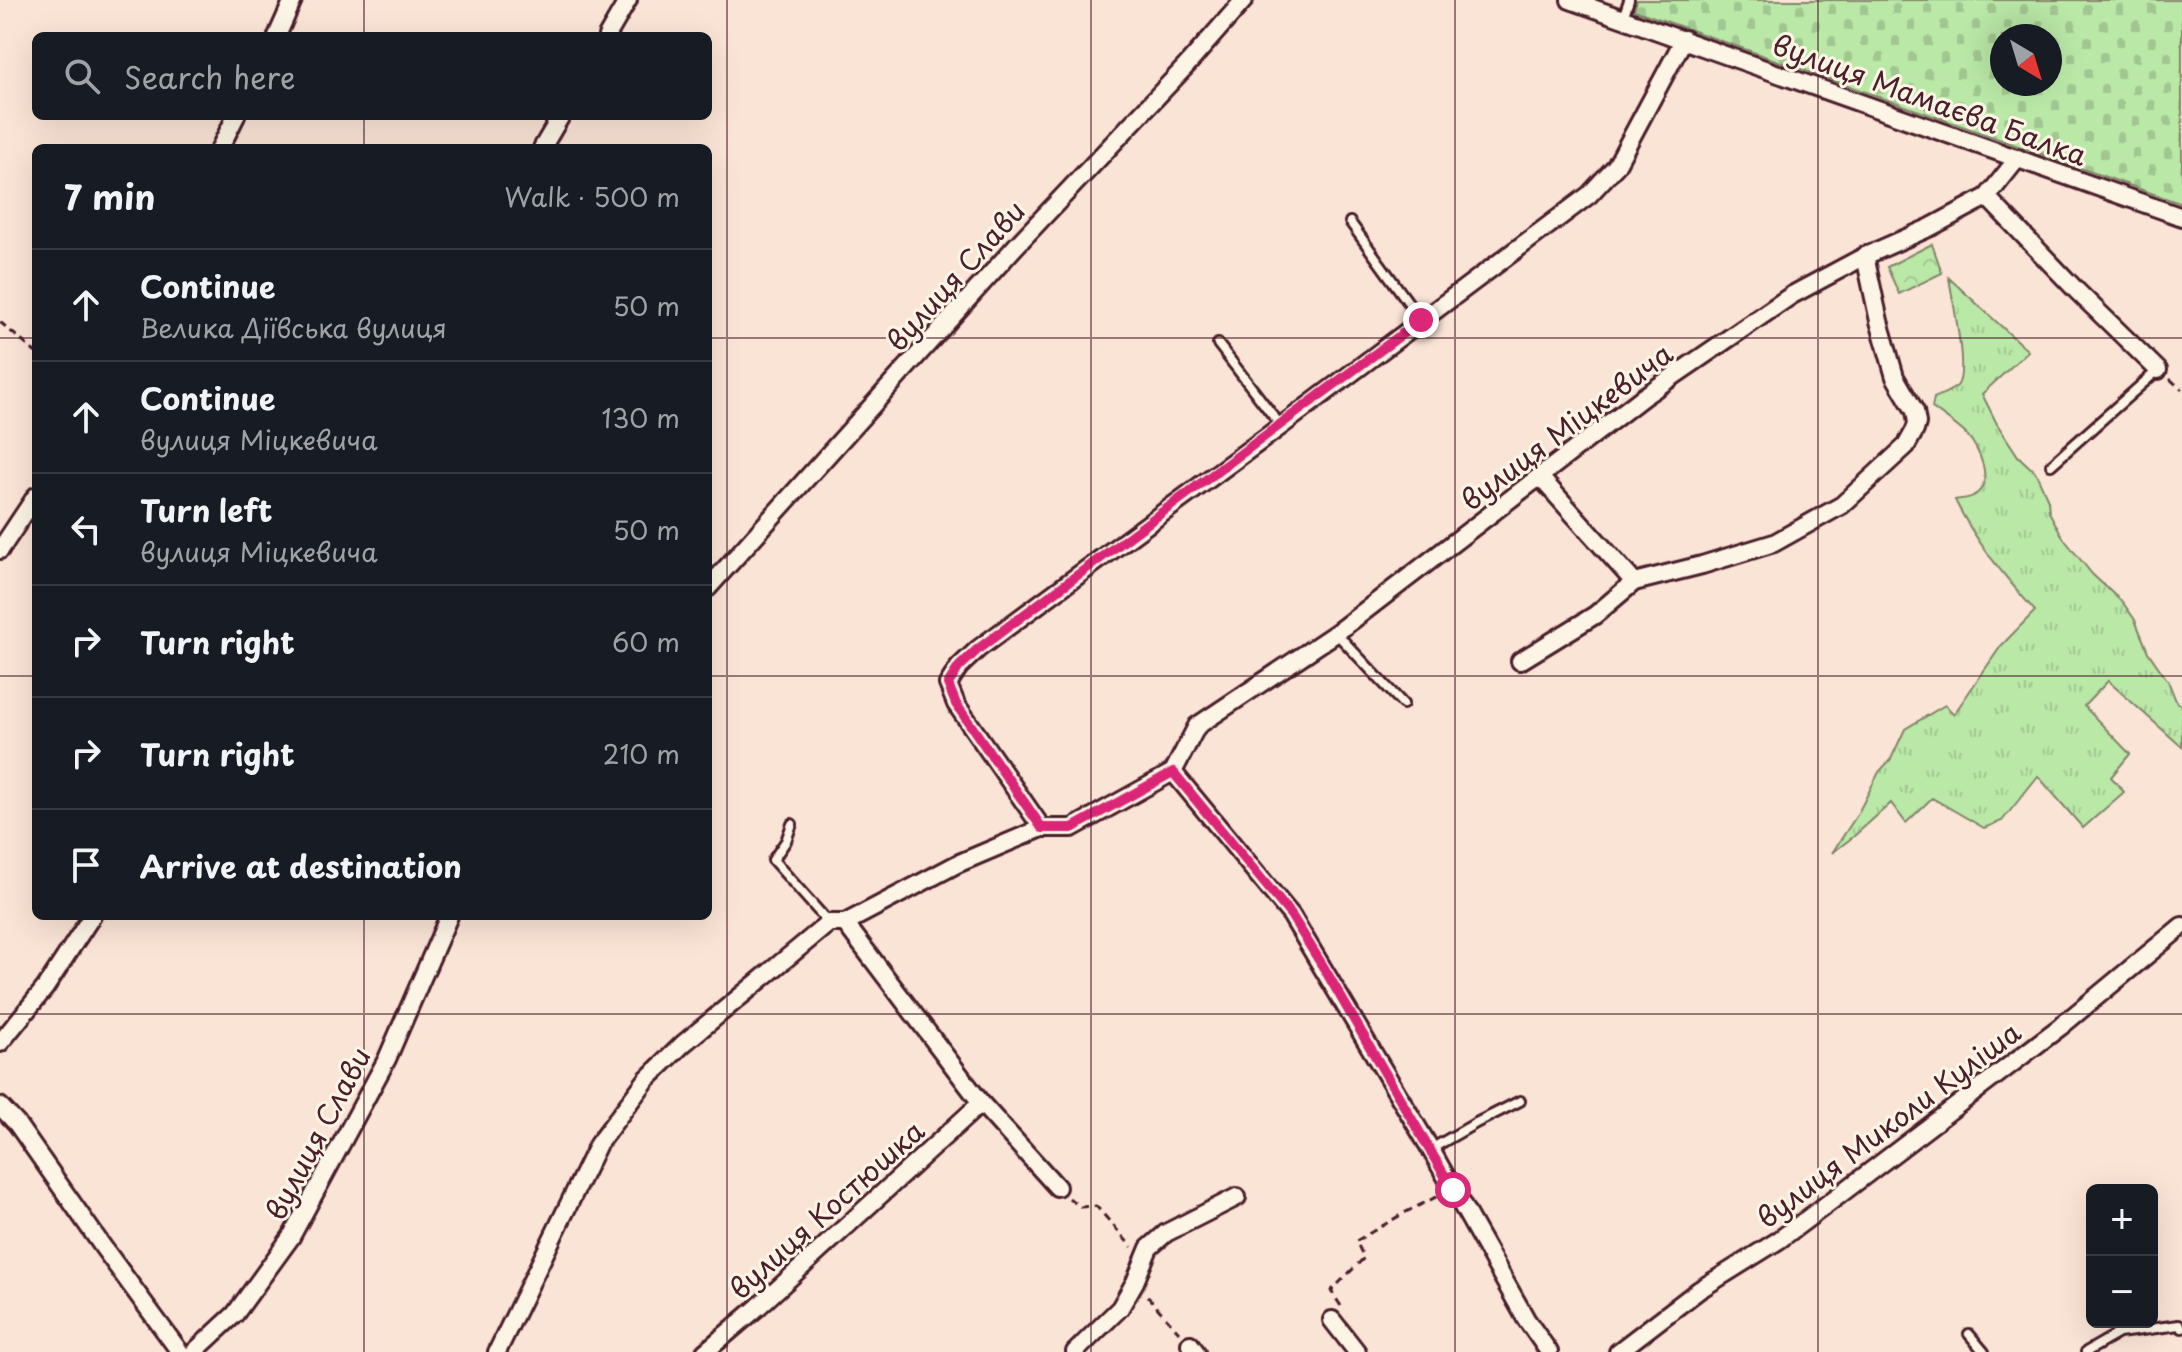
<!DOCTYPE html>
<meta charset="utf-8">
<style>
body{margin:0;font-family:"Playpen Sans",sans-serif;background:#242831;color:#f1f3f6}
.controls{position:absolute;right:24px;bottom:24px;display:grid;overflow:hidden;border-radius:12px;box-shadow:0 8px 32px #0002}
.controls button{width:72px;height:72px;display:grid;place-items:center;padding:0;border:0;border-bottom:2px solid #363941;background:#171b24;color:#f1f3f6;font:40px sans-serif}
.compass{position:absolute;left:1990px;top:24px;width:72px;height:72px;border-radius:50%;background:#171b24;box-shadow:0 8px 32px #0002;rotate:142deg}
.stop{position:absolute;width:24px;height:24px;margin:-18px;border:6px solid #db2777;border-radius:50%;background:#fff}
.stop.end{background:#db2777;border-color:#fff;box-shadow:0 2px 8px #0008}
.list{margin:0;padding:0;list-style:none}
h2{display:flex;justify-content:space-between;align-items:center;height:104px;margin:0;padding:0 32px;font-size:34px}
h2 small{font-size:26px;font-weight:400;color:#9ea1a6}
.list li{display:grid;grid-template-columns:52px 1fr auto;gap:24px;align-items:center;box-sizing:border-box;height:112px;padding:0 32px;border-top:2px solid #363941}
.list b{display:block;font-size:30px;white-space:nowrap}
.list p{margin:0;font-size:26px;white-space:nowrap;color:#9ea1a6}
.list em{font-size:26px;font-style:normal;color:#9ea1a6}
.icon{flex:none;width:44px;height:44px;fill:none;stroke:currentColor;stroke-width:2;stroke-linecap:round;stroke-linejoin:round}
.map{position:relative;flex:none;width:2182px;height:1352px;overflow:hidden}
.search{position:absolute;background:#171b24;box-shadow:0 8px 32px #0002;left:32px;top:32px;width:680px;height:88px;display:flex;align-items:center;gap:20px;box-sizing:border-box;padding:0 28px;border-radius:12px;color:#9ea1a6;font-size:30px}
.panel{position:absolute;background:#171b24;box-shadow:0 8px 32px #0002;left:32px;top:144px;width:680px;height:776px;border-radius:12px}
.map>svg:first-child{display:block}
</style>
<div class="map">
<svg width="2182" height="1352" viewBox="0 0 2182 1352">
<defs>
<pattern id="grass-tufts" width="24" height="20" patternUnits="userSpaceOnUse" patternTransform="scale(2)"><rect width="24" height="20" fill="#b9e8a7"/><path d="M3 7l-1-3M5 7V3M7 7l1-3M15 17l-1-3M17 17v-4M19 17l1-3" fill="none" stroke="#a1c790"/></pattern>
<pattern id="cemetery-stones" width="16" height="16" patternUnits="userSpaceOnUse" patternTransform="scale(2)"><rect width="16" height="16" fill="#b9e8a7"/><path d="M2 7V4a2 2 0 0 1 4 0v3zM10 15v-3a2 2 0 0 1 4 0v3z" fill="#a1c790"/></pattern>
<pattern id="park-crowns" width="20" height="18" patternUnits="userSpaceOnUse" patternTransform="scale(2)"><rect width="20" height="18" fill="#b9e8a7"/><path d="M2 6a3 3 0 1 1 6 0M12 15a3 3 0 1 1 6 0" fill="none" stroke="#a1c790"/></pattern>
</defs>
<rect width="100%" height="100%" fill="#fae4d6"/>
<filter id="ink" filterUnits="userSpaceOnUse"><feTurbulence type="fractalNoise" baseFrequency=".0125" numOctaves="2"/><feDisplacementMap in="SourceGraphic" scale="16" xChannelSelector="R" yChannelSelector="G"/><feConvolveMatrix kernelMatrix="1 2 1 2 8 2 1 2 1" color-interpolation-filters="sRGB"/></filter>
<g filter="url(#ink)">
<path fill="url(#grass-tufts)" stroke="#828469" stroke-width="2" d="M1949 278 2028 351 1982 394 1997 424 2018 456 2036 473 2048 500 2049 512 2064 539 2092 574 2123 603 2135 620 2148 652 2168 681 2176 701 2182 706V747L2108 681 2084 706 2130 754 2111 777 2124 792 2083 828 2038 776 2002 821 1984 828 1932 798 1906 823 1891 803 1853 837 1832 853 1857 815 1879 772 1891 759 1905 729 1945 705 1954 714 2001 646 2035 611C2005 577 1975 541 1955 500 1961 499 1968 499 1973 496 1996 484 1979 448 1967 435 1957 425 1943 416 1932 408L1934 398C1941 395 1951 391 1957 386 1969 374 1952 297 1949 278Z"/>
<path fill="url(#cemetery-stones)" stroke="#828469" stroke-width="2" fill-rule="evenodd" d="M1637 0H2182V204L1634 10ZM2002 36H2050V84H2002Z"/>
<path fill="url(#park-crowns)" stroke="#828469" stroke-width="2" d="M1932 244 1942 273 1899 294 1887 267Z"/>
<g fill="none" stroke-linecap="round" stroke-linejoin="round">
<g stroke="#4a1f2b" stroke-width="14">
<g id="service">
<path d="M1623 18 1629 0"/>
<path d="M1350 222 1421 320"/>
<path d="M1218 344 1281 426"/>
<path d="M2051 465 2158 370"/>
<path d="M1336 633 1403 704"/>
<path d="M792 824 786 841 773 860 829 923"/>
<path d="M1431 1149 1476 1123 1520 1101"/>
<path d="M1969 1334 1984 1352"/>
<path d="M2086 1352 2119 1333 2179 1325 2182 1328"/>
</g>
</g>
<g stroke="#4a1f2b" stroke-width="22">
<g id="minor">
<path d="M1570 0 2182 217"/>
<path d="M277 36 293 0"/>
<path d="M607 36 628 0"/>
<path d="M220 148 236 116"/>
<path d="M542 148 561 116"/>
<path d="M1987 197 2077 291 2158 370"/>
<path d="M1540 477 1634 582"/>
<path d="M0 550 36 496"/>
<path d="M708 588 1015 247 1187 65 1244 0"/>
<path d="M1520 661 1595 615 1634 582 1702 565 1774 543 1842 505 1906 446 1915 430 1917 423 1915 411 1895 377 1879 321 1865 256"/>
<path d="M1173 772 1291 915 1431 1150 1526 1319 1549 1352"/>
<path d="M1042 828 956 704 948 684 959 667 978 649 1281 426 1589 195 1616 166 1684 39"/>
<path d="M845 923 957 864 1042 828H1072L1173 772 1197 726 1336 633 1643 397 1792 295 1865 256 1931 227 1987 197 2018 158"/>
<path d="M0 1043 45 988 92 916"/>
<path d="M0 1106 17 1124 103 1247 180 1352"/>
<path d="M1332 1320 1357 1352"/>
<path d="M1190 1344 1196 1352"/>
<path d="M194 1352 235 1314 291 1237 387 1059 449 916"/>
<path d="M497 1352 598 1144 647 1079 683 1044 829 923H845L981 1103 1057 1187"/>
<path d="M705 1352 758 1307 981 1103"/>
<path d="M1075 1352 1120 1308 1135 1282 1149 1248 1166 1233 1237 1197"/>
<path d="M1618 1352 1699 1290 1779 1240 1838 1196 2060 1027 2182 926"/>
</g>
</g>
<g stroke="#4a1f2b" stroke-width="3" stroke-dasharray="8 6" stroke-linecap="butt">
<path d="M0 322 36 353"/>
<path d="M2170 379 2182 390"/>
<path d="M1069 1198 1080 1207 1096 1206 1132 1247"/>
<path d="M1147 1296 1179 1332"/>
<path d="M1341 1306 1331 1291 1364 1258 1356 1241 1406 1212 1438 1196"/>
</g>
<use href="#service" stroke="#fcf5e5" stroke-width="8"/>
<use href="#minor" stroke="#fcf5e5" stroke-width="16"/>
</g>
</g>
<g fill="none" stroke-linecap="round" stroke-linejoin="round" filter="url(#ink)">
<path stroke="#db2777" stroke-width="10" d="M1421 320 978 649 959 667 948 684 956 704 1042 828H1072L1173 772 1291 915 1324 968 1453 1190"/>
</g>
<path fill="none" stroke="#4a1f2b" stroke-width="2" stroke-opacity="0.55" d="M364 0V36M727 0V1352M1091 0V1352M1455 0V1352M1818 0V1352M364 116V148M0 338H36M708 338H2182M0 676H36M708 676H2182M364 916V1352M0 1014H2182"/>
<g text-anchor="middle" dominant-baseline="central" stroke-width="6" stroke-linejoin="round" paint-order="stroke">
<g font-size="28" fill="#4a1f2b" stroke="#fcf5e5">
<text transform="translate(1930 99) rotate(20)">вулиця Мамаєва Балка</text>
<text transform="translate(955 275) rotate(-48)">вулиця Слави</text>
<text transform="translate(1566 426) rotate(-37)">вулиця Міцкевича</text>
<text transform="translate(1888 1124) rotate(-37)">вулиця Миколи Куліша</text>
<text transform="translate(317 1133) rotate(-62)">вулиця Слави</text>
<text transform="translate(826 1209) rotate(-42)">вулиця Костюшка</text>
</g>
</g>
</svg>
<div class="controls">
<button>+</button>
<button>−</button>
</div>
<svg class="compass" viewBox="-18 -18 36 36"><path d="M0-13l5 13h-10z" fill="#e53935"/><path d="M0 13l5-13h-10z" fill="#9ea1a6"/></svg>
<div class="stop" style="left:1453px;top:1190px"></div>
<div class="stop end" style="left:1421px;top:320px"></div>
<div class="search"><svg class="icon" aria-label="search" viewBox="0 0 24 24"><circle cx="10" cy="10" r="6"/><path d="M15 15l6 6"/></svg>Search here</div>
<section class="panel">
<h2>7 min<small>Walk · 500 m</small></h2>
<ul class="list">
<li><svg class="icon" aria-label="ahead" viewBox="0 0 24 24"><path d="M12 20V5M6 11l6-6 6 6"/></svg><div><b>Continue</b><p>Велика Діївська вулиця</p></div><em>50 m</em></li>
<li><svg class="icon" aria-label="ahead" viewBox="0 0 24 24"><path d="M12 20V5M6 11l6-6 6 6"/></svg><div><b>Continue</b><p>вулиця Міцкевича</p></div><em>130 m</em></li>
<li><svg class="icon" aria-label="left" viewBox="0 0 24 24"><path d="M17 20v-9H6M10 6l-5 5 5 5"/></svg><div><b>Turn left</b><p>вулиця Міцкевича</p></div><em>50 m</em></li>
<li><svg class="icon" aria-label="right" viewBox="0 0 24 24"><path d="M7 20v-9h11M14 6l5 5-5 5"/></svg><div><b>Turn right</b></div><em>60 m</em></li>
<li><svg class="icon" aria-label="right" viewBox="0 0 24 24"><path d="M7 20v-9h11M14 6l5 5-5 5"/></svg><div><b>Turn right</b></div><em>210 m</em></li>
<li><svg class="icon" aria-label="arrive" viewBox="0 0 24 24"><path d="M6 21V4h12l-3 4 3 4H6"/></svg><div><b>Arrive at destination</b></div></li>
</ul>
</section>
</div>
